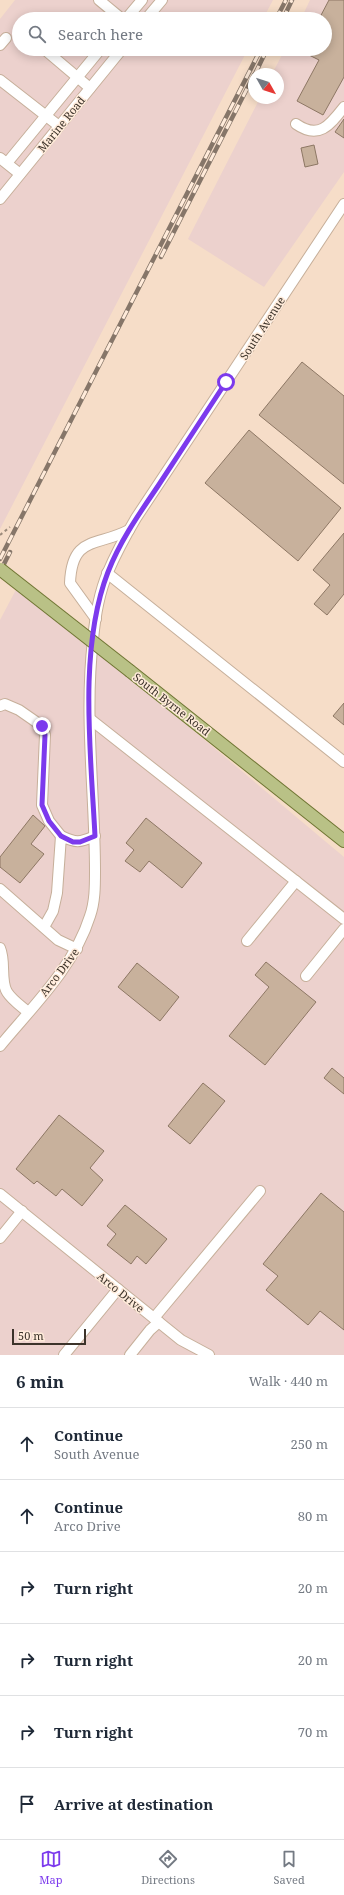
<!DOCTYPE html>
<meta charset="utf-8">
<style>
body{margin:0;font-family:"Noto Serif",serif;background:#f6f6f7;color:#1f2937}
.compass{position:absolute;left:248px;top:68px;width:36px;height:36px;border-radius:50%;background:#fff;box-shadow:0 2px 10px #0003;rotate:129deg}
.scale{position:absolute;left:12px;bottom:10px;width:74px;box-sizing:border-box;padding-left:4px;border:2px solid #3c332a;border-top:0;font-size:11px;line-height:14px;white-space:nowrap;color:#3c332a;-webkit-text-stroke:3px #ffebda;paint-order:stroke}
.stop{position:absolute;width:12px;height:12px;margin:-9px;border:3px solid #7c3aed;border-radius:50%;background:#fff}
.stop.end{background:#7c3aed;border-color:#fff;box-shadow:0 1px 4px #0008}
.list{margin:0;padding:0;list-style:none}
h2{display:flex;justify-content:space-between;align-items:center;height:52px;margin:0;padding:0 16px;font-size:17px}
h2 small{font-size:13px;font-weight:400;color:#747a83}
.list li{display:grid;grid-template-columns:26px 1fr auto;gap:12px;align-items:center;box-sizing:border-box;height:72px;padding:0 16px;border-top:1px solid #e0e1e3}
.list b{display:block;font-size:15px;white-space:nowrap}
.list p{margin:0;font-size:13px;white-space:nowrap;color:#747a83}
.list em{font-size:13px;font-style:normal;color:#747a83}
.icon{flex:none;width:22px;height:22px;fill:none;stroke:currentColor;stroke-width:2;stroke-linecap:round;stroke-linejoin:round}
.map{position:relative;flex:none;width:344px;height:1355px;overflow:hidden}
.search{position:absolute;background:#fff;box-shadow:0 2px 10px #0003;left:12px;right:12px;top:12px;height:44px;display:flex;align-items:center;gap:10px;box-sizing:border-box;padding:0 14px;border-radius:22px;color:#747a83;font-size:15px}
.sheet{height:484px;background:#fff}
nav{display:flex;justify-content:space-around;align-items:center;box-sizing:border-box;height:56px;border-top:1px solid #e0e1e3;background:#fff;font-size:11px;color:#747a83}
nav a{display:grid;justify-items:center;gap:2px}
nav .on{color:#7c3aed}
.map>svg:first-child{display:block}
</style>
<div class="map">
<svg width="344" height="1355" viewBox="0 0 344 1355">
<rect width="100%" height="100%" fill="#f6ddc8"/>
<g fill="#ecd1cd">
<path d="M15 0H273L263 19H19V49H248L0 529V19Z"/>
<path d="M310 0H344V172L264 287 188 239 260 98H278V74H272L285 49H325V19H301Z"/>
<path d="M19 584 344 857V1355H0V620Z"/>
</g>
<g fill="#c8b19c" stroke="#8d7764">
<path d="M329 0H344V77L323 115 297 101 319 60 297 49H325V19H319Z"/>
<path d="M344 119V138L335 132Z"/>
<path d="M314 145 318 164 305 167 301 148Z"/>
<path d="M302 362 344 396V484L259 415Z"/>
<path d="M249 430 341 508 298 561 205 483Z"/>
<path d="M344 533V594L327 615 314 604 330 585 313 570Z"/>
<path d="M344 703V725L333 716Z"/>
<path d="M33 815 45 826 31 844 44 854 20 883 0 867V857Z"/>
<path d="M146 818 202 863 182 888 149 861 140 872 125 861 134 850 126 843Z"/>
<path d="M266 962 316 1002 265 1065 229 1036 269 987 255 975Z"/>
<path d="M137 963 179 997 160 1021 118 987Z"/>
<path d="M332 1068 344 1078V1094L324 1078Z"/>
<path d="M203 1083 225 1101 190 1144 168 1126Z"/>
<path d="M59 1115 104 1151 90 1168 103 1180 82 1206 62 1189 56 1196 37 1181 34 1184 16 1169Z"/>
<path d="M321 1193 344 1212V1330L320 1311 308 1325 266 1290 278 1276 263 1264Z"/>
<path d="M125 1205 167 1239 146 1264 137 1256 131 1264 107 1245 116 1234 107 1226Z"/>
</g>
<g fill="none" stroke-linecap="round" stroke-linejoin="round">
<g stroke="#c6af9a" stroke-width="12">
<g id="minor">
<path d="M99 0 122 19"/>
<path d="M126 19 142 0"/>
<path d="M146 19 162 0"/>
<path d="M0 45 6 38"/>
<path d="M44 49 90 88"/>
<path d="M0 80 59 126"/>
<path d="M296 124C319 140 330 125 344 107"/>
<path d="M0 158 20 174"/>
<path d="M7 163 99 51"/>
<path d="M0 199 122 49"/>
<path d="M107 573 344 762"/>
<path d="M96 619 70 583C72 535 97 547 129 530"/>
<path d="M0 706 5 704 19 710 42 726 45 735 42 805 49 821 61 836"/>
<path d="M90 719 344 919"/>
<path d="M0 889 58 940 77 949"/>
<path d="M44 927 53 911 57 893 61 836C76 843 79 843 95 836"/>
<path d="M247 941 296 881"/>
<path d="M0 948C6 962 0 980 7 992 12 1000 21 1006 28 1012"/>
<path d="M306 976 344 929"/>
<path d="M0 1046C33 1006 74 967 90 916 95 902 95 886 95 871 95 794 84 716 93 640 95 617 99 593 108 572 116 553 126 535 136 518L344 204"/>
<path d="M0 1194 181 1340 209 1355"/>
<path d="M0 1238 22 1211"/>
<path d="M154 1318 260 1191"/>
<path d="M64 1355 118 1289"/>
<path d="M130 1355 150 1330 159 1322"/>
</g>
</g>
<g stroke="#6f7532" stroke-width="14">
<path id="major" d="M130 671 344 841"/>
</g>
<path stroke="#9b8a7b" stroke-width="2" stroke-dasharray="3 3" stroke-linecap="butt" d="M0 535 10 527"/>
<use href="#minor" stroke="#fff" stroke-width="10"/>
<use href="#major" stroke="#b9c186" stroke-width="12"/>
<g stroke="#867669" stroke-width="4.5">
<g id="rail">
<path d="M276 19 286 0"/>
<path d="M283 19 292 0"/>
<path d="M255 74 267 49"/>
<path d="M161 257 254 75"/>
<path d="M0 559 261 49"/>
<path d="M0 572 10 552"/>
</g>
</g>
<use href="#rail" stroke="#ffebda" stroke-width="3" stroke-dasharray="9" stroke-linecap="butt"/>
<g stroke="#6f7532" stroke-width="14" stroke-linecap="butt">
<path id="major-bridge" d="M0 569 130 671"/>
</g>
<use href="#major-bridge" stroke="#b9c186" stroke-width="12"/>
</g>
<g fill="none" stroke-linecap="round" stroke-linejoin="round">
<path stroke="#7c3aed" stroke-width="5" d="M42 726 45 735 42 805 49 821 61 836 73 842H80L95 836C91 755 78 649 108 572 120 541 139 514 158 486 181 451 203 417 226 382"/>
</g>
<g text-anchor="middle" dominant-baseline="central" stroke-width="3" stroke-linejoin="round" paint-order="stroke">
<g font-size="11" fill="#3c332a" stroke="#ffebda">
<text transform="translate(61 124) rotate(-51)">Marine Road</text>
<text transform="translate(262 328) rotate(-57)">South Avenue</text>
<text transform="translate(172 704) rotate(38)">South Byrne Road</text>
<text transform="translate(59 972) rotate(-53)">Arco Drive</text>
<text transform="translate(121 1292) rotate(39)">Arco Drive</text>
</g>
</g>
</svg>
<svg class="compass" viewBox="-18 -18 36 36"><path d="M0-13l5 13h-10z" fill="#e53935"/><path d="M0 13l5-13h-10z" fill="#747a83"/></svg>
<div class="scale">50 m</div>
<div class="stop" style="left:226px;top:382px"></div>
<div class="stop end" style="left:42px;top:726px"></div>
<div class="search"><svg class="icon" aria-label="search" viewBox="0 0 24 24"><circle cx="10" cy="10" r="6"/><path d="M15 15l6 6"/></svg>Search here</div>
</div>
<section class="sheet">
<h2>6 min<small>Walk · 440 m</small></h2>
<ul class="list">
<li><svg class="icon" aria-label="ahead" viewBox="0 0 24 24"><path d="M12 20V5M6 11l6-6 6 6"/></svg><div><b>Continue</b><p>South Avenue</p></div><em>250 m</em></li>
<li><svg class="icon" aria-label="ahead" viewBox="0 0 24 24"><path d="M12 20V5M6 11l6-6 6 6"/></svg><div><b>Continue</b><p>Arco Drive</p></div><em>80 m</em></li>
<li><svg class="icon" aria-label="right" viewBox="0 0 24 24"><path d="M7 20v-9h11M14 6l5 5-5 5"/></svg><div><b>Turn right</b></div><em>20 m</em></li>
<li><svg class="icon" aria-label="right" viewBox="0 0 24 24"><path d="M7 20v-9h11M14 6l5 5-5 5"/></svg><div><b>Turn right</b></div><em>20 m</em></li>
<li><svg class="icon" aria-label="right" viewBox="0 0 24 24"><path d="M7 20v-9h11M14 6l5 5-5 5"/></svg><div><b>Turn right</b></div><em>70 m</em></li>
<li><svg class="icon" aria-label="arrive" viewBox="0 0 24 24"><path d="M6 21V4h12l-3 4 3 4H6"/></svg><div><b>Arrive at destination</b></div></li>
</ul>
</section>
<nav>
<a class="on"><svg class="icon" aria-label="map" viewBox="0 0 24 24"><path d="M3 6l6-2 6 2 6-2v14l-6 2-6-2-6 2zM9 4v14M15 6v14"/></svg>Map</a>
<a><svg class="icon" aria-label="directions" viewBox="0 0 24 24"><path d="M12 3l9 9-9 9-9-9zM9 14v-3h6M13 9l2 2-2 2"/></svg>Directions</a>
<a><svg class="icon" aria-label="saved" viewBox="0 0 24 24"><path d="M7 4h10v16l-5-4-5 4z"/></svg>Saved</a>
</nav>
